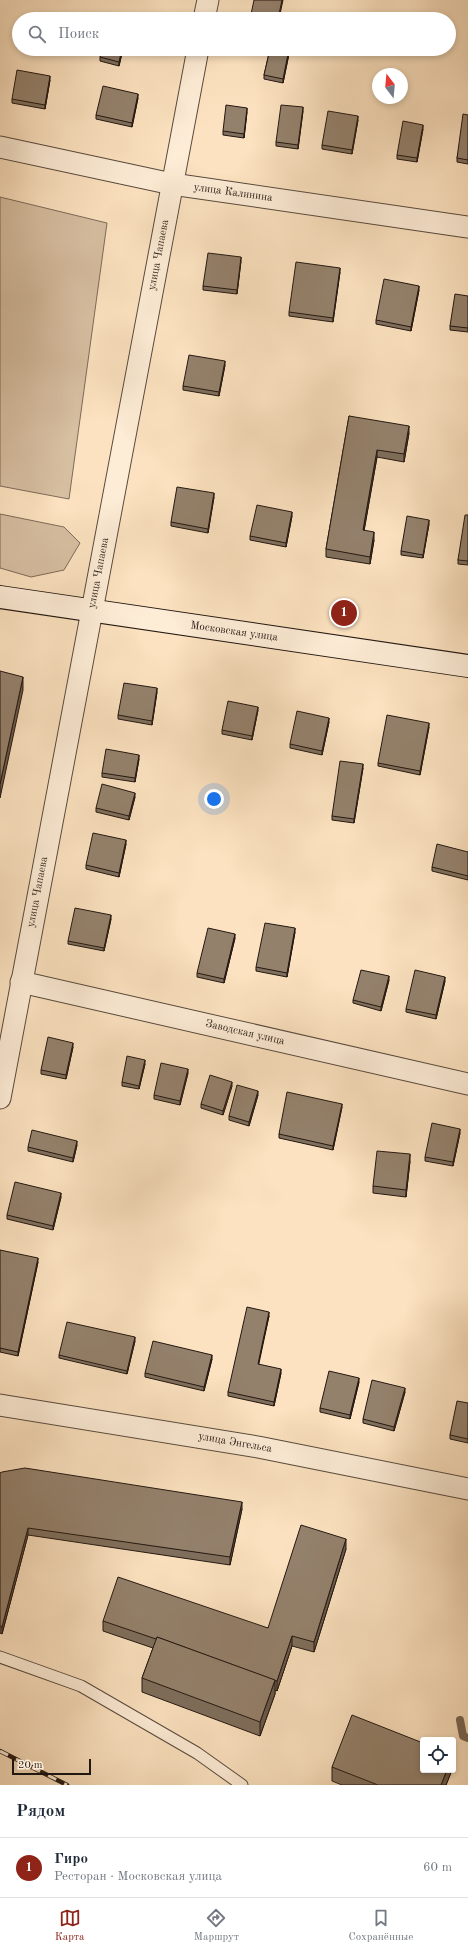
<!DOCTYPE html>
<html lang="ru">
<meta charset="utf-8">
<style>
body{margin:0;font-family:"Old Standard TT",serif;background:#f2f2f3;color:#1f2937}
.controls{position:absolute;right:12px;bottom:12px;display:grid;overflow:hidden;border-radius:4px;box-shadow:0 2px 6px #0003}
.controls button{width:36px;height:36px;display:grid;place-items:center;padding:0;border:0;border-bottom:1px solid #e0e1e3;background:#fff;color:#1f2937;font:20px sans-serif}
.compass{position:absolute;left:372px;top:68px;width:36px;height:36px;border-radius:50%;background:#fff;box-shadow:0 2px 6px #0003;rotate:344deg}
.scale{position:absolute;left:12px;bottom:10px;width:79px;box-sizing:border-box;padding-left:4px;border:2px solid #231711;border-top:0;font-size:11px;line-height:14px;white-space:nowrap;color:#231711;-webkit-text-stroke:3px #fdecd6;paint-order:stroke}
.you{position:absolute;left:214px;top:799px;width:14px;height:14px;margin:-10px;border:3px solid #fff;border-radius:50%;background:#1a73e8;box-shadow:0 0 0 6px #1a73e833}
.badge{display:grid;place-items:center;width:26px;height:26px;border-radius:50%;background:#8f2418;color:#fff;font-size:13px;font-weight:700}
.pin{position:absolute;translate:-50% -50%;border:2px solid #fff;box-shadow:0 1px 4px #0006}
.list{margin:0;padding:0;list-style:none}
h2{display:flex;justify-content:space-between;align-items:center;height:52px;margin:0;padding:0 16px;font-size:17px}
h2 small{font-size:13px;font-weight:400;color:#747a83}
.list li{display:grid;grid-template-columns:26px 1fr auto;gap:12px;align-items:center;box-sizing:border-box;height:60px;padding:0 16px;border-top:1px solid #e0e1e3}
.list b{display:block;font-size:15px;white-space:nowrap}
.list p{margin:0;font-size:13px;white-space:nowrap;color:#747a83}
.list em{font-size:13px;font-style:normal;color:#747a83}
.icon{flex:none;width:22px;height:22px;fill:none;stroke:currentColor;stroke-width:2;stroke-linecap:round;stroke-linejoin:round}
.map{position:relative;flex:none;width:468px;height:1785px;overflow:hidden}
.search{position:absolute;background:#fff;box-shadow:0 2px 6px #0003;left:12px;right:12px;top:12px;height:44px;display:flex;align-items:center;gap:10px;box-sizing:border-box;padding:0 14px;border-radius:22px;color:#747a83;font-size:15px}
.sheet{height:112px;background:#fff}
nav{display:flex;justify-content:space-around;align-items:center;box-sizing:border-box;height:56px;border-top:1px solid #e0e1e3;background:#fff;font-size:11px;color:#747a83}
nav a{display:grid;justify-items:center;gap:2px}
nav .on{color:#8f2418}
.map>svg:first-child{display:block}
</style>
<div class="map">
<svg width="468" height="1785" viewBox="0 0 468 1785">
<rect width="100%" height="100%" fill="#fce2c0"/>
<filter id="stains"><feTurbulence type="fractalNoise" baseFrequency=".005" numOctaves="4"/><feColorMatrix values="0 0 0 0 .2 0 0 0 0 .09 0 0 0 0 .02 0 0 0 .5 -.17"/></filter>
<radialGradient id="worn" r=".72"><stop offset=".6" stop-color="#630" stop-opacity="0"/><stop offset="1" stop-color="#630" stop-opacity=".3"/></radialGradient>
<g fill="#d7bfa2" stroke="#7d6b5a">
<path d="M0 197 107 223 69 499 0 486Z"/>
<path d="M0 514 64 527 80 543 64 570 31 577 0 568Z"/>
</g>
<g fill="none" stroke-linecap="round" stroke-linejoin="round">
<path stroke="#796756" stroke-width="8" d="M460 1720 463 1736 468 1738"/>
<g stroke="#594a3d" stroke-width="13">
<path id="lane" d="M0 1657 81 1686 197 1753 242 1785"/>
</g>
<g stroke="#594a3d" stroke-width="23">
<g id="street">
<path d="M204 19 208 0"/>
<path d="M0 147 172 184 468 227"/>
<path d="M21 982 468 1084"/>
<path d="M0 1098 198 49"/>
<path d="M0 1405 258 1447 468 1489"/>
</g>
</g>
<g stroke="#231711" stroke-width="24">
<path id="secondary" d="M0 597 468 666"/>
</g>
<use href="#lane" stroke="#fdecd6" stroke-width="11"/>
<use href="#street" stroke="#fdecd6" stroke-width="21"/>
<use href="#secondary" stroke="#fdecd6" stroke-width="22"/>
<g stroke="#231711" stroke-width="4.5">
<path id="rail" d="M0 1751 67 1785"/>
</g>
<use href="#rail" stroke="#fdecd6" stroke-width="3" stroke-dasharray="9" stroke-linecap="butt"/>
</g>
<g fill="#7f6f5d" stroke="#231711">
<path d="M123 49 119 66 100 61V57Z"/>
<path d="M270 49H290L283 83 264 79V75Z"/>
<path d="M50 80 45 109 12 103V99Z"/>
<path d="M138 98 132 127 96 119V115Z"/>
<path d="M303 111 298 149 276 146V142Z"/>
<path d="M247 112 244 138 223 135V131Z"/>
<path d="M468 115V164L457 162V158Z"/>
<path d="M358 120 352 154 322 149V145Z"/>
<path d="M423 129 417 162 397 159V155Z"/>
<path d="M241 261 237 294 203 290V286Z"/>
<path d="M340 272 333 322 289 316V312Z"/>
<path d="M419 290 411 331 376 324V320Z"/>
<path d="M468 296V332L450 330V326Z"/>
<path d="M225 365 219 396 183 390V386Z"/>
<path d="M349 416 409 433 404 462 377 457 364 530 374 540 370 564 326 557V549Z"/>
<path d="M214 497 208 533 171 526V522Z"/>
<path d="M468 515V565L458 564V560Z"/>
<path d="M292 516 286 547 250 540V536Z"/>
<path d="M429 524 423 558 401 555V551Z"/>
<path d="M157 692 152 725 118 719V715Z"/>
<path d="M258 710 252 740 222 734V730Z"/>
<path d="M329 722 322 755 290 748V744Z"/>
<path d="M429 727 420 775 378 766V763Z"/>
<path d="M139 759 135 782 102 777V773Z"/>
<path d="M363 768 354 823 332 820V816Z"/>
<path d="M135 797 129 820 96 812V808Z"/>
<path d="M126 844 119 877 86 869V865Z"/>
<path d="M468 852V880L432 871V867Z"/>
<path d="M111 919 104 951 68 944V941Z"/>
<path d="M295 932 287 977 256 971V967Z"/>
<path d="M235 938 224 983 197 977V973Z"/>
<path d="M389 980 381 1011 353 1003V1000Z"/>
<path d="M445 981 436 1019 406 1012V1009Z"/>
<path d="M73 1047 66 1079 41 1074V1070Z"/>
<path d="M145 1064 139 1089 122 1086V1082Z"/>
<path d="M188 1073 180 1105 154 1099V1095Z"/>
<path d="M232 1086 223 1115 201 1108V1104Z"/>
<path d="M258 1095 249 1126 229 1120V1116Z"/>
<path d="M342 1107 333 1150 279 1138V1134Z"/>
<path d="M460 1133 453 1166 425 1161V1157Z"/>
<path d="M77 1145 73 1162 28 1151V1147Z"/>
<path d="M410 1161 406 1197 373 1193V1186Z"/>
<path d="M61 1197 53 1230 7 1219V1215Z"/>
<path d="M0 1251 38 1262 18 1356 0 1352Z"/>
<path d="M269 1316 258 1364 281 1373 274 1406 228 1396V1392Z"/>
<path d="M135 1341 127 1374 59 1358V1355Z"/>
<path d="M212 1359 204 1391 145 1377V1373Z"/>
<path d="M359 1382 350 1419 320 1412V1408Z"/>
<path d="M405 1392 394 1431 363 1423V1419Z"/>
<path d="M468 1403V1443L450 1439V1435Z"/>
<path d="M0 1473 242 1509 230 1565 28 1535 2 1634 0 1633Z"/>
<path d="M346 1549 314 1652 292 1646 277 1691 275 1690V1694L260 1736 142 1692V1678L153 1648 103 1631V1621L268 1628Z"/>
<path d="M332 1767 423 1770H452L446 1785H342L332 1781Z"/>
</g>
<g fill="#685a4c" stroke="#231711">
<path d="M282 0H283L279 19H278Z"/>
<path d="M122 49H123L119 66V62Z"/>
<path d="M289 49H290L283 83V79Z"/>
<path d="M50 76V80L45 109V105Z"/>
<path d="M138 94V98L132 127V123Z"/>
<path d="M303 107V111L298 149V145Z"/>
<path d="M247 108V112L244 138V134Z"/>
<path d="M358 116V120L352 154V150Z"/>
<path d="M423 125V129L417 162V158Z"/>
<path d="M241 257V261L237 294V290Z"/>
<path d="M340 268V272L333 322V318Z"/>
<path d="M419 286V290L411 331V327Z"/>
<path d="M225 361V365L219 396V392Z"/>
<path d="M409 426V433L404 462V454Z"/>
<path d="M377 450V457L363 537V530Z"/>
<path d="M214 493V497L208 533V529Z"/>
<path d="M292 512V516L286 547V543Z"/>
<path d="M429 520V524L423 558V555Z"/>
<path d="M374 532V540L370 564V557Z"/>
<path d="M23 677V690L0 798V784Z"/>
<path d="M157 688V692L152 725V721Z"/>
<path d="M258 707V710L252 740V736Z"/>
<path d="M329 718V722L322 755V751Z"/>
<path d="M429 723V727L420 775V771Z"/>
<path d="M139 755V759L135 782V778Z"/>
<path d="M363 764V768L354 823V819Z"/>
<path d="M135 793V797L129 820V816Z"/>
<path d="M126 840V844L119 877V873Z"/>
<path d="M111 915V919L104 951V948Z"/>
<path d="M295 928V932L287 977V973Z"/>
<path d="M235 934V938L224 983V979Z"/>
<path d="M389 976V980L381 1011V1007Z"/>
<path d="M445 977V981L436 1019V1015Z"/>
<path d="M73 1043V1047L66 1079V1075Z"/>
<path d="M145 1060V1064L139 1089V1086Z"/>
<path d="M188 1069V1073L180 1105V1101Z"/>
<path d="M232 1082V1086L223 1115V1111Z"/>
<path d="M258 1091V1095L249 1126V1122Z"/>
<path d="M342 1104V1107L333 1150V1146Z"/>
<path d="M460 1129V1133L453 1166V1162Z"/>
<path d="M77 1141V1145L73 1162V1158Z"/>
<path d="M410 1154V1161L406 1197V1190Z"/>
<path d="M61 1193V1197L53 1230V1226Z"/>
<path d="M38 1258V1262L18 1356V1352Z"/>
<path d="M269 1312V1316L258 1368V1364Z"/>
<path d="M135 1337V1341L127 1374V1371Z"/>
<path d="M212 1355V1359L204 1391V1387Z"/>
<path d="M281 1369V1373L274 1406V1402Z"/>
<path d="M359 1378V1382L350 1419V1415Z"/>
<path d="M405 1388V1392L394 1431V1427Z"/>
<path d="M242 1502V1509L230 1565V1557Z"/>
<path d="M28 1528V1535L2 1634V1627Z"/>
<path d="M346 1539V1549L314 1652V1642Z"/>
<path d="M292 1636V1646L277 1691V1681Z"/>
<path d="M275 1680V1694L260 1736V1722Z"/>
<path d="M447 1770H452L446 1785H441Z"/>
</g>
<g fill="#94816c" stroke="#231711">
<path d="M254 0H282L278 19H250Z"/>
<path d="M102 49H122L119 62 100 57Z"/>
<path d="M270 49H289L283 79 264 75Z"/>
<path d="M17 70 50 76 45 105 12 99Z"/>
<path d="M103 86 138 94 132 123 96 115Z"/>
<path d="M226 105 247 108 244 134 223 131Z"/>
<path d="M281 105 303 107 298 145 276 142Z"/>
<path d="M328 111 358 116 352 150 322 145Z"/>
<path d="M463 114 468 115V160L457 158Z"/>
<path d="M403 121 423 125 417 158 397 155Z"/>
<path d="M208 253 241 257 237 290 203 286Z"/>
<path d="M296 262 340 268 333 318 289 312Z"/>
<path d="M384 279 419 286 411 327 376 320Z"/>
<path d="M455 294 468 296V328L450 326Z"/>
<path d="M189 355 225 361 219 392 183 386Z"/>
<path d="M349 416 409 426 404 454 377 450 363 530 374 532 370 557 326 549Z"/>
<path d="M177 487 214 493 208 529 171 522Z"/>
<path d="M257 505 292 512 286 543 250 536Z"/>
<path d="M465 515H468V561L458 560Z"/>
<path d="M407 516 429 520 423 555 401 551Z"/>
<path d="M0 671 23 677 0 784Z"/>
<path d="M124 683 157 688 152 721 118 715Z"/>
<path d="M228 701 258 707 252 736 222 730Z"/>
<path d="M297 711 329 718 322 751 290 744Z"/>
<path d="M387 715 429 723 420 771 378 763Z"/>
<path d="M106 749 139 755 135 778 102 773Z"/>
<path d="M340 761 363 764 354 819 332 816Z"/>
<path d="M102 784 135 793 129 816 96 808Z"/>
<path d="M93 833 126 840 119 873 86 865Z"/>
<path d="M437 844 468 852V876L432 867Z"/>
<path d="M75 908 111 915 104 948 68 941Z"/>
<path d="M265 923 295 928 287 973 256 967Z"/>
<path d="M208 928 235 934 224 979 197 973Z"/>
<path d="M361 970 389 976 381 1007 353 1000Z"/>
<path d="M415 970 445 977 436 1015 406 1009Z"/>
<path d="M48 1037 73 1043 66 1075 41 1070Z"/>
<path d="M127 1056 145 1060 139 1086 122 1082Z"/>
<path d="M161 1063 188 1069 180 1101 154 1095Z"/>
<path d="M210 1075 232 1082 223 1111 201 1104Z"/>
<path d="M237 1085 258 1091 249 1122 229 1116Z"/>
<path d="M287 1092 342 1104 333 1146 279 1134Z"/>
<path d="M432 1123 460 1129 453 1162 425 1157Z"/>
<path d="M32 1130 77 1141 73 1158 28 1147Z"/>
<path d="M377 1151 410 1154 406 1190 373 1186Z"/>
<path d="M15 1182 61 1193 53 1226 7 1215Z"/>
<path d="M0 1250 38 1258 18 1352 0 1348Z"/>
<path d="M247 1307 269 1312 258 1364 281 1369 274 1402 228 1392Z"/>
<path d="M67 1322 135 1337 127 1371 59 1355Z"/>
<path d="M153 1341 212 1355 204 1387 145 1373Z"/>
<path d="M329 1371 359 1378 350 1415 320 1408Z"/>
<path d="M372 1380 405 1388 394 1427 363 1419Z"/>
<path d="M457 1401 468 1403V1439L450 1435Z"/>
<path d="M25 1468 242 1502 230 1557 28 1528 2 1627 0 1626V1473L2 1472Z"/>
<path d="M301 1525 346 1539 314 1642 292 1636 277 1681 157 1637 156 1639 103 1621 118 1577 268 1628Z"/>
<path d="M157 1637 275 1680 260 1722 142 1678Z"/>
<path d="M352 1715 423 1743V1770H447L441 1785H378L332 1767Z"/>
</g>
<g text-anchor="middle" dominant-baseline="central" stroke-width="3" stroke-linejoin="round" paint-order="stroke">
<g font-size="11" fill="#231711" stroke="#fdecd6">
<text transform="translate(233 193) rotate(8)">улица Калинина</text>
<text transform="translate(159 255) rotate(-79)">улица Чапаева</text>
<text transform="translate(99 573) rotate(-79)">улица Чапаева</text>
<text transform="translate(234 632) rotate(8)">Московская улица</text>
<text transform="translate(38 892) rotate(-79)">улица Чапаева</text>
<text transform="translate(245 1033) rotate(13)">Заводская улица</text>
<text transform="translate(235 1443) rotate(10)">улица Энгельса</text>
</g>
</g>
<rect width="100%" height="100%" filter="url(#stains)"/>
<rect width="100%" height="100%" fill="url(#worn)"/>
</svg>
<div class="controls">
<button><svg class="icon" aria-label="locate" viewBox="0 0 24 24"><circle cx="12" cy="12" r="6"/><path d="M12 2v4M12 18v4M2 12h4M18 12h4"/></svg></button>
</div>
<svg class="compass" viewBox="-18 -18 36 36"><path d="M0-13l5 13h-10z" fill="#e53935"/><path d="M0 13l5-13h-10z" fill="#747a83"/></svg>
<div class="scale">20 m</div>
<div class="you"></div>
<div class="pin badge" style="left:344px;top:613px">1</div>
<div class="search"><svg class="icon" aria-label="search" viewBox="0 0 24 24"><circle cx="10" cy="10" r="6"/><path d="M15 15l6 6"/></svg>Поиск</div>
</div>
<section class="sheet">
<h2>Рядом<small></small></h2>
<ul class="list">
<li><span class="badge">1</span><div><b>Гиро</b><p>Ресторан · Московская улица</p></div><em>60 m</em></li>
</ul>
</section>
<nav>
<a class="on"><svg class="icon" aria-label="map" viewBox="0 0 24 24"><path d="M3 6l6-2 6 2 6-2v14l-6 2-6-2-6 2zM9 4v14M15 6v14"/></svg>Карта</a>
<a><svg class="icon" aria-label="directions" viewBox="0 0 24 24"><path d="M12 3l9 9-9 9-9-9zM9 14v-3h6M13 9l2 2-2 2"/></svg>Маршрут</a>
<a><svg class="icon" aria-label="saved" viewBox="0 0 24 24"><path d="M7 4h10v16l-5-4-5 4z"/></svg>Сохранённые</a>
</nav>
